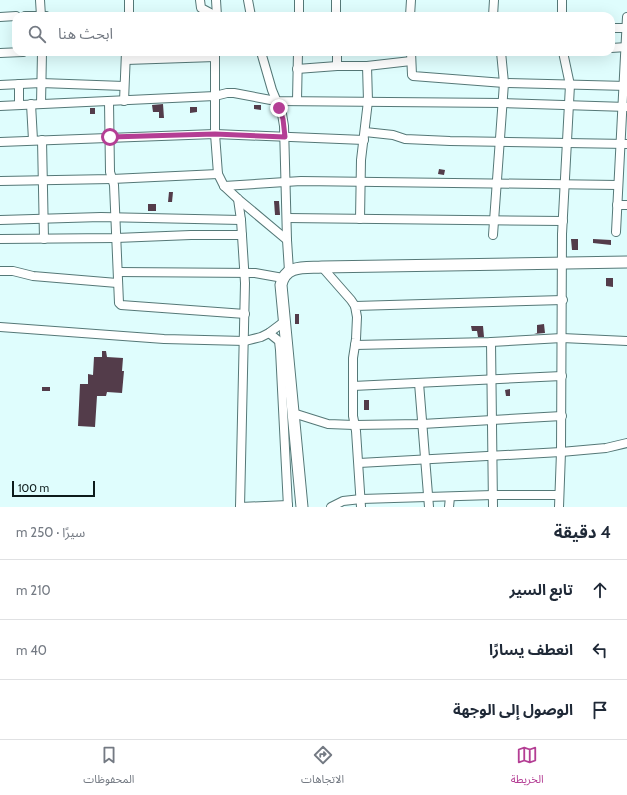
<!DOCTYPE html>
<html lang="ar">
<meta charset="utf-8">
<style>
body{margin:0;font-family:Cabin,"Noto Sans Arabic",sans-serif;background:#f2f2f3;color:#1f2937;direction:rtl}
.scale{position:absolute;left:12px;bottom:10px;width:83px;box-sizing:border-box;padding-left:4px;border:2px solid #0d1b1b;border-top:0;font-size:11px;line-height:14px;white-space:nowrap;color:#0d1b1b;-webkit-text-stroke:3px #dffdfd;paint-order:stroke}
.stop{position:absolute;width:12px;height:12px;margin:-9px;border:3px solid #b43e94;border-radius:50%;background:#fff}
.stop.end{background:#b43e94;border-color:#fff;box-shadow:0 1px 4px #0008}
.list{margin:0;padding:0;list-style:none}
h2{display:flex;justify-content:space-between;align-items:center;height:52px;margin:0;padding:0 16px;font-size:17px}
h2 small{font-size:13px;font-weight:400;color:#747a83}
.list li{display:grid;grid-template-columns:26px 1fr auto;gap:12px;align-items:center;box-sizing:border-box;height:60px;padding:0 16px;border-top:1px solid #e0e1e3}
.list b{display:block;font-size:15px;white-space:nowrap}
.list em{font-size:13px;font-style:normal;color:#747a83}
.icon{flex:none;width:22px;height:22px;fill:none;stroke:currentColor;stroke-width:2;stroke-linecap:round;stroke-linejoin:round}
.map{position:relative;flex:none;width:627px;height:507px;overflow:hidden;direction:ltr}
.search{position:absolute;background:#fff;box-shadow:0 4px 16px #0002;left:12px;right:12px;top:12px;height:44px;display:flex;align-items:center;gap:10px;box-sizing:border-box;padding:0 14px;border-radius:12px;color:#747a83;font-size:15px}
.sheet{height:232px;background:#fff}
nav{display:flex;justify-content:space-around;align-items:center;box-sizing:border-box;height:56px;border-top:1px solid #e0e1e3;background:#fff;font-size:11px;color:#747a83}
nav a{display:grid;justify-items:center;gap:2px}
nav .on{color:#b43e94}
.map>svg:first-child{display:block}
</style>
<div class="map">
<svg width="627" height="507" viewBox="0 0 627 507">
<rect width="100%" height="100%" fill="#dffdfd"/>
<g fill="#533c4a">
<path d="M163 104 164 118H159V112H153L152 105Z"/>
<path d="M254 105H261V110L254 109Z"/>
<path d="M190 107H197V112L190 113Z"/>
<rect x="90" y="108" width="5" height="6"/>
<path d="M439 169 445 170 444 175 438 174Z"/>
<path d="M169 192H173L172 202H168Z"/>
<path d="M274 201H279L280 215H275Z"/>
<rect x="148" y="204" width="8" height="7"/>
<path d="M571 239H578V250H572Z"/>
<path d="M593 239 611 240V245L593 243Z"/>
<path d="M606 278H613V287L606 286Z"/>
<rect x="295" y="314" width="4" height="10"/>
<path d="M544 324 545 333 534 334 537 333V325Z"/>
<path d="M471 326H483L484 337H478L477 331H472Z"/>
<path d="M102 351H106L107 357 123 358 122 371H124L122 393 107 392 106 396H97L95 427 78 426 80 384H88V374L93 375 94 357H102Z"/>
<rect x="42" y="387" width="8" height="4"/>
<path d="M510 389V396H506L505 390Z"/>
<rect x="364" y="400" width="5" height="10"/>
</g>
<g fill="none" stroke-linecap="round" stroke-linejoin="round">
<g stroke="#557877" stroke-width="10">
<g id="minor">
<path d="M40 0 41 16"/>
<path d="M200 0 201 8 216 16"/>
<path d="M216 0 217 16"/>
<path d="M248 0 251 16"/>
<path d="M336 0V16"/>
<path d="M562 0V16"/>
<path d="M25 16H46"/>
<path d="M129 16V0"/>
<path d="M299 16V0"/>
<path d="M410 16 411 0"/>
<path d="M493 16 494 0"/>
<path d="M0 17 16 16"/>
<path d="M611 28H626"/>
<path d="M611 48 627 47"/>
<path d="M215 52V134L218 174 224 186 238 199 287 240 289 271"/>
<path d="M261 52 272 90 282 114 284 126 287 240"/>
<path d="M337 52V66"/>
<path d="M411 52 412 75 413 76 504 83 627 86"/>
<path d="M0 53 23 52"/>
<path d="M126 60 215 57"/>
<path d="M297 69 337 66H367L411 61"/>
<path d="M19 84V105"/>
<path d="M0 85 41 83 124 86"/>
<path d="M297 100 298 52"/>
<path d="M124 101 126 52"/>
<path d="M109 102 110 172 114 185 119 303 121 305 245 314"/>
<path d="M31 104 33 140"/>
<path d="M41 104 42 52"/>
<path d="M0 106 215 96 227 93H234L276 101 502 103 627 107"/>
<path d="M365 132 393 135 405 139 450 141 627 144"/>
<path d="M42 140 44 239"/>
<path d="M0 142 215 134 364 140"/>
<path d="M0 181 112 179 218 174"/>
<path d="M224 186 301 181 618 185"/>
<path d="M238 199 241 220 245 283 240 507"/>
<path d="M617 205H627"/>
<path d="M287 218 563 221"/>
<path d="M360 219 361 160 368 101 367 66"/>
<path d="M0 220 101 217 241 220"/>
<path d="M616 232 627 17"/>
<path d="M493 235 504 83 501 52"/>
<path d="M0 239 116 238 191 235H242"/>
<path d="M322 267 351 300 355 306"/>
<path d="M0 271H13L33 276 117 283"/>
<path d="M118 272 255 273 283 278"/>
<path d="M0 327 164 339 245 341 261 337 269 333 285 321"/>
<path d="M269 333 279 341 280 350 288 507"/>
<path d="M491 342 493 507"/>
<path d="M355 345 491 342 562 338 627 341"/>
<path d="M419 383 429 507"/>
<path d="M353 386 562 376"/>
<path d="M293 413 328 424 354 425 422 424 562 416"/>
<path d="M359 463 561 452 606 448 627 443"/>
<path d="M240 507 288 505"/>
<path d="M331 507 343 501 361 499 493 495H559"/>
<path d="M361 507 356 431 353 416V358L356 339 357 317 355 306 563 300"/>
<path d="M449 507 450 497"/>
<path d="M559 507 561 452 562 234 570 85 563 52"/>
</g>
</g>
<g stroke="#557877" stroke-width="13">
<path id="major" d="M302 507 281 285C285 264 306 268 322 267L627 262"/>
</g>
<use href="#minor" stroke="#fff" stroke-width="8"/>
<use href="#major" stroke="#fff" stroke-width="11"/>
</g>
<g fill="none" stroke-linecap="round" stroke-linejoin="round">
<path stroke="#b43e94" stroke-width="5" d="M110 137 215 134 285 137 283 119 279 108"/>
</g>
</svg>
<div class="scale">100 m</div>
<div class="stop" style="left:110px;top:137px"></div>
<div class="stop end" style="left:279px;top:108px"></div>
<div class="search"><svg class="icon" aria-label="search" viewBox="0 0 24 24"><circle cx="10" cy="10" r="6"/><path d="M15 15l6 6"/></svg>ابحث هنا</div>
</div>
<section class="sheet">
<h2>4 دقيقة<small>سيرًا · 250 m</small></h2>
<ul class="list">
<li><svg class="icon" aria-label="ahead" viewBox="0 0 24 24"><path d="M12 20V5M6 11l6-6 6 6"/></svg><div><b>تابع السير</b></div><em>210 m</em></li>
<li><svg class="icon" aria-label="left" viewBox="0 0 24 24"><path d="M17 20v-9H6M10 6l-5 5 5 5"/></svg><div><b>انعطف يسارًا</b></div><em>40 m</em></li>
<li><svg class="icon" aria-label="arrive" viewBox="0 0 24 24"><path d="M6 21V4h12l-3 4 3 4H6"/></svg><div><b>الوصول إلى الوجهة</b></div></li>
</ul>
</section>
<nav>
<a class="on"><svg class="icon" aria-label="map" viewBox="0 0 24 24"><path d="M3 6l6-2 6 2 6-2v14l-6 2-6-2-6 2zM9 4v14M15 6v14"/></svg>الخريطة</a>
<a><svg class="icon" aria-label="directions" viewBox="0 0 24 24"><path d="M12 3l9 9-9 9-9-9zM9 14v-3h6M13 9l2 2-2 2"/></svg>الاتجاهات</a>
<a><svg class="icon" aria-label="saved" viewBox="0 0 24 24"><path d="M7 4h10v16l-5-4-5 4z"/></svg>المحفوظات</a>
</nav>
